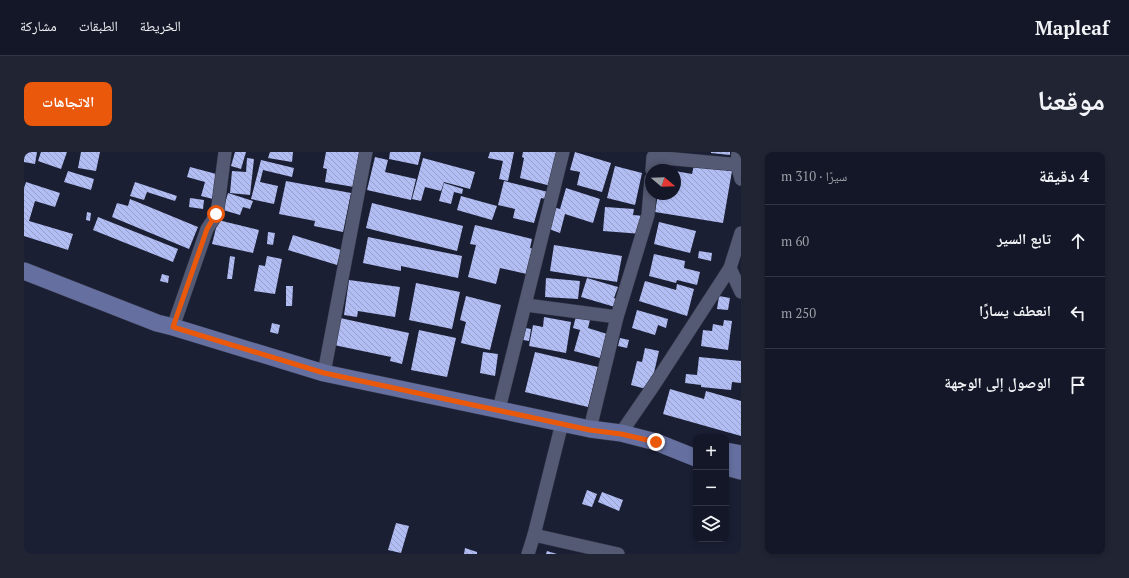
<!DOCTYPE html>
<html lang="ar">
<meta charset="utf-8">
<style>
body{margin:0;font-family:"PT Serif","Noto Naskh Arabic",serif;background:#212433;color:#f1f3f6;direction:rtl}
.controls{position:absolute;right:12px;bottom:12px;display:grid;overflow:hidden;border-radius:8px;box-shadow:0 2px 6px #0003}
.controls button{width:36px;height:36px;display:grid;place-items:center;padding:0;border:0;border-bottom:1px solid #333644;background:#141727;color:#f1f3f6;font:20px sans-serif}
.compass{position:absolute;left:621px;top:12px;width:36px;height:36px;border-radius:50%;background:#141727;box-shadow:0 2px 6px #0003;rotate:109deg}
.stop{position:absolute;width:12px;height:12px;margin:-9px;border:3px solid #ea580c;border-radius:50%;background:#fff}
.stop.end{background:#ea580c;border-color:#fff;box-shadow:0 1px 4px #0008}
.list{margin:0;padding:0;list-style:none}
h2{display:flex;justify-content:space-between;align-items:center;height:52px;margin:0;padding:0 16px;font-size:17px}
h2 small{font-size:13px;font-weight:400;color:#9d9fa7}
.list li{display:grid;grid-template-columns:26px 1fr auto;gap:12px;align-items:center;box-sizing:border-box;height:72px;padding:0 16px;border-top:1px solid #333644}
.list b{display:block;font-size:15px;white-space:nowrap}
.list em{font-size:13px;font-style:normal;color:#9d9fa7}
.icon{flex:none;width:22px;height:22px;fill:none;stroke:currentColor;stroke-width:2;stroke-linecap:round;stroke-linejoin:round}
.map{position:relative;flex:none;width:717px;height:402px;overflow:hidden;direction:ltr;border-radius:8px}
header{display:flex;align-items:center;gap:24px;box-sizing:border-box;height:56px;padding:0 20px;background:#141727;border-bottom:1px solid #333644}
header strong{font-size:19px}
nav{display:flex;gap:22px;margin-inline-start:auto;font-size:14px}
.intro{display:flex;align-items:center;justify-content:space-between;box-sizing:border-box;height:96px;padding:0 24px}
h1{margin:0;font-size:28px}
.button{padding:10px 18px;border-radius:8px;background:#ea580c;color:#fff;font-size:14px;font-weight:700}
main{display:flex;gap:24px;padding:0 24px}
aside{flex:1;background:#141727;border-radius:8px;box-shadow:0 2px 6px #0003}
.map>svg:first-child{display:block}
</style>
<header>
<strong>Mapleaf</strong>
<nav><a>الخريطة</a><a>الطبقات</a><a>مشاركة</a></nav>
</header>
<div class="intro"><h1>موقعنا</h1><a class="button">الاتجاهات</a></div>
<main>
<aside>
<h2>4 دقيقة<small>سيرًا · 310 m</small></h2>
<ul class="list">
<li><svg class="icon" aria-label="ahead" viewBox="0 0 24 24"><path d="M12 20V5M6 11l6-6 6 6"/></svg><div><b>تابع السير</b></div><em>60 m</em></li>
<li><svg class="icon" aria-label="left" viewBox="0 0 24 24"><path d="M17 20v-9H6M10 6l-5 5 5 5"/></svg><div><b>انعطف يسارًا</b></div><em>250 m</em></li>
<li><svg class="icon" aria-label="arrive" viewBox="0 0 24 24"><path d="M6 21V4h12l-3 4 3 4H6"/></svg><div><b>الوصول إلى الوجهة</b></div></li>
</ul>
</aside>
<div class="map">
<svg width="717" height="402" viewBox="0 0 717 402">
<defs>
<pattern id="building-back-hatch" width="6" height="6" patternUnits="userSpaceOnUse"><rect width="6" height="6" fill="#b1bdf3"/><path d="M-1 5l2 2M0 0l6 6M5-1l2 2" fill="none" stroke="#969fc8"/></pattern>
</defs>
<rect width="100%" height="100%" fill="#1b1f34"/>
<g fill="url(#building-back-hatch)">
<path d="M0 0H13L11 12 0 10Z"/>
<path d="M17 0H43L37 17 14 9Z"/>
<path d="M57 0H76L72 19 54 16Z"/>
<path d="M211 0H222L217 17 207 14Z"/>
<path d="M246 0H269L268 10 244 6Z"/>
<path d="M302 0H337L330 35 301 30 303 17 299 16Z"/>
<path d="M366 0H397L394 13 365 7Z"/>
<path d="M466 0H490L484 29 475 27 479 9 464 6Z"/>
<path d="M499 0H535L527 34 496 26 500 6 498 5Z"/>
<path d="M551 0 587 11 578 40 553 33 556 20 546 18Z"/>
<path d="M687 0H706V3L687 1Z"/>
<path d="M351 5 364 8 361 20 392 27 387 48 343 38Z"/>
<path d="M223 6 230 7 226 43 206 41 208 19 222 20Z"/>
<path d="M399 6 451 20 446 37 420 30 417 39 401 35 397 49 388 47Z"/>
<path d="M237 8 270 16 268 25 239 18 236 30 254 34 250 52 227 47Z"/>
<path d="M670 13 708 19 699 71 631 60 634 42H651V19L668 22Z"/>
<path d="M591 14 618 21 611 53 583 46Z"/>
<path d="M166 15 196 23 189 47 177 44 181 30 163 25Z"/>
<path d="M44 19 70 27 67 38 40 30Z"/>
<path d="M262 29 327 41 319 80 290 74 291 69 255 62Z"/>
<path d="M480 29 524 40 522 47 517 46 510 71 489 66 491 57 474 53Z"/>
<path d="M2 30 36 41 31 55 11 49 5 69 49 82 44 98 0 84V36Z"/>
<path d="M111 30 153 44 151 49 123 40 120 48 106 44Z"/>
<path d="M420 31 439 37 438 42 430 40 427 52 415 49Z"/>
<path d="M542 36 576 47 569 71 541 62 536 81 522 76 529 55 536 57Z"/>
<path d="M204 41 229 49 226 57 219 55 216 63 199 58Z"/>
<path d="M437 44 473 54 468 68 433 58Z"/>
<path d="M166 46 180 48 179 57 165 55Z"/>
<path d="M106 47 174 75 165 97 88 65 93 51 104 54Z"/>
<path d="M348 51 439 74 433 99 342 76Z"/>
<path d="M581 55 610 57 609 63 620 64 618 82 579 79Z"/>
<path d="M63 60 67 61 66 69 62 68Z"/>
<path d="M74 65 154 97 149 110 69 78Z"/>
<path d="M194 68 235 78 229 101 188 92Z"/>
<path d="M635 70 672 79 666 101 630 92Z"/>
<path d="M451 73 508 87 506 96 513 98 507 123 476 116 472 132 444 125 452 93 446 92Z"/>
<path d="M244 80 251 81 249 93 243 92Z"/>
<path d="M269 83 317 98 313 113 264 98Z"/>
<path d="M344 85 438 104 434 126 377 114V119L339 111Z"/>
<path d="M530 93 598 104 593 130 526 119Z"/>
<path d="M675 99 688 101 687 109 674 106Z"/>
<path d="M630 102 661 109 660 116 676 120 673 133 653 128 652 131 625 124Z"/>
<path d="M206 104 211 105 208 127H203Z"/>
<path d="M243 104 258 107 251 142 230 139 235 113 241 114Z"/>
<path d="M138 122 145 124 144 131 136 129Z"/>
<path d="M522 126 556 129 554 147 521 145Z"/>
<path d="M563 126 594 135 590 146 593 147 591 155 557 145Z"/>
<path d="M325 128 376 135 371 165 334 159 333 165 320 163Z"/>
<path d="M621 129 652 138 653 132 670 137 663 164 615 149Z"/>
<path d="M392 131 436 140 428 177 385 168Z"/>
<path d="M262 134H269L268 154H262Z"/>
<path d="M442 144 477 153 466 198 437 191 442 170 436 168Z"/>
<path d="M695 144 706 146 704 158 693 157Z"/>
<path d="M613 158 644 167 642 176 634 173 631 183 608 176Z"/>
<path d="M552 164 566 168 564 176 583 182 576 206 550 199 556 178 549 176Z"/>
<path d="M520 165 547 170 542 201 505 194 509 173 519 175Z"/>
<path d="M316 166 385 181 378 212 366 209 367 205 310 193Z"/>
<path d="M700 168 708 169 704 198 677 194 679 178 688 179 689 172 699 174Z"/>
<path d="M248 171 256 173 254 182 246 180Z"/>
<path d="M496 175 507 177 505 189 494 187Z"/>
<path d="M395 178 432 186 423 225 387 218Z"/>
<path d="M596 186 605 188 603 196 594 194Z"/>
<path d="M621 196 635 199 626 238 607 233 613 209 618 210Z"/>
<path d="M459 200 474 202 471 224 456 221Z"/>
<path d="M511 200 574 215 564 255 501 240Z"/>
<path d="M675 205 717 209V231L708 230 707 238 677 235V233L661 231 662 222 673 223Z"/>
<path d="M646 237 680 247 682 239 717 249V284L639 262Z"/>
<path d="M563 338 573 342 568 355 558 352Z"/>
<path d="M578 340 599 348 595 359 574 350Z"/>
<path d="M372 371 385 374 377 401 364 398Z"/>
<path d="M441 396 453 400V402H440Z"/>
<path d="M523 399 533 402H522Z"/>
</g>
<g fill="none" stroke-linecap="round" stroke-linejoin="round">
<g stroke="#36394b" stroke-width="14">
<g id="minor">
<path d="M714 0 713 12 717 27"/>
<path d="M628 18 629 5 717 13"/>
<path d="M706 116 717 140"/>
<path d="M502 153 593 165"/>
<path d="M149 175 183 77 193 62 201 0"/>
<path d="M300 221 342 0"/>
<path d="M475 257 539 0"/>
<path d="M538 271 510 383 594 402"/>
<path d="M566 277 593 165 624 63 627 27"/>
<path d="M597 281 630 233 706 116 717 81"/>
<path d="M504 402 510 383"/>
</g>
</g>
<g stroke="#36394b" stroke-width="18">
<g id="major">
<path d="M0 119 133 171 149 175 300 221 566 277 597 281 632 290 672 306"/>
<path d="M702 299 717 302"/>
<path d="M702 315 717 319"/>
</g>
</g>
<use href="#minor" stroke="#545a73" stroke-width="13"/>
<use href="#major" stroke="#6670a0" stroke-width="17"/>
</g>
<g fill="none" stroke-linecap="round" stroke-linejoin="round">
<path stroke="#ea580c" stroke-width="5" d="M192 62 183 77 149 175 300 221 566 278 597 282 632 290"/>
</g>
</svg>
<div class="controls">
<button>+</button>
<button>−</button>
<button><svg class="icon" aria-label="layers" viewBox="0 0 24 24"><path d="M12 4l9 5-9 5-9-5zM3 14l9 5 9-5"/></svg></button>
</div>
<svg class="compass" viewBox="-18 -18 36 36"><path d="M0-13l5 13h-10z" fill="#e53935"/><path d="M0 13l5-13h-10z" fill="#9d9fa7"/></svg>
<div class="stop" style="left:192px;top:62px"></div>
<div class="stop end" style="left:632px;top:290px"></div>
</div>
</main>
